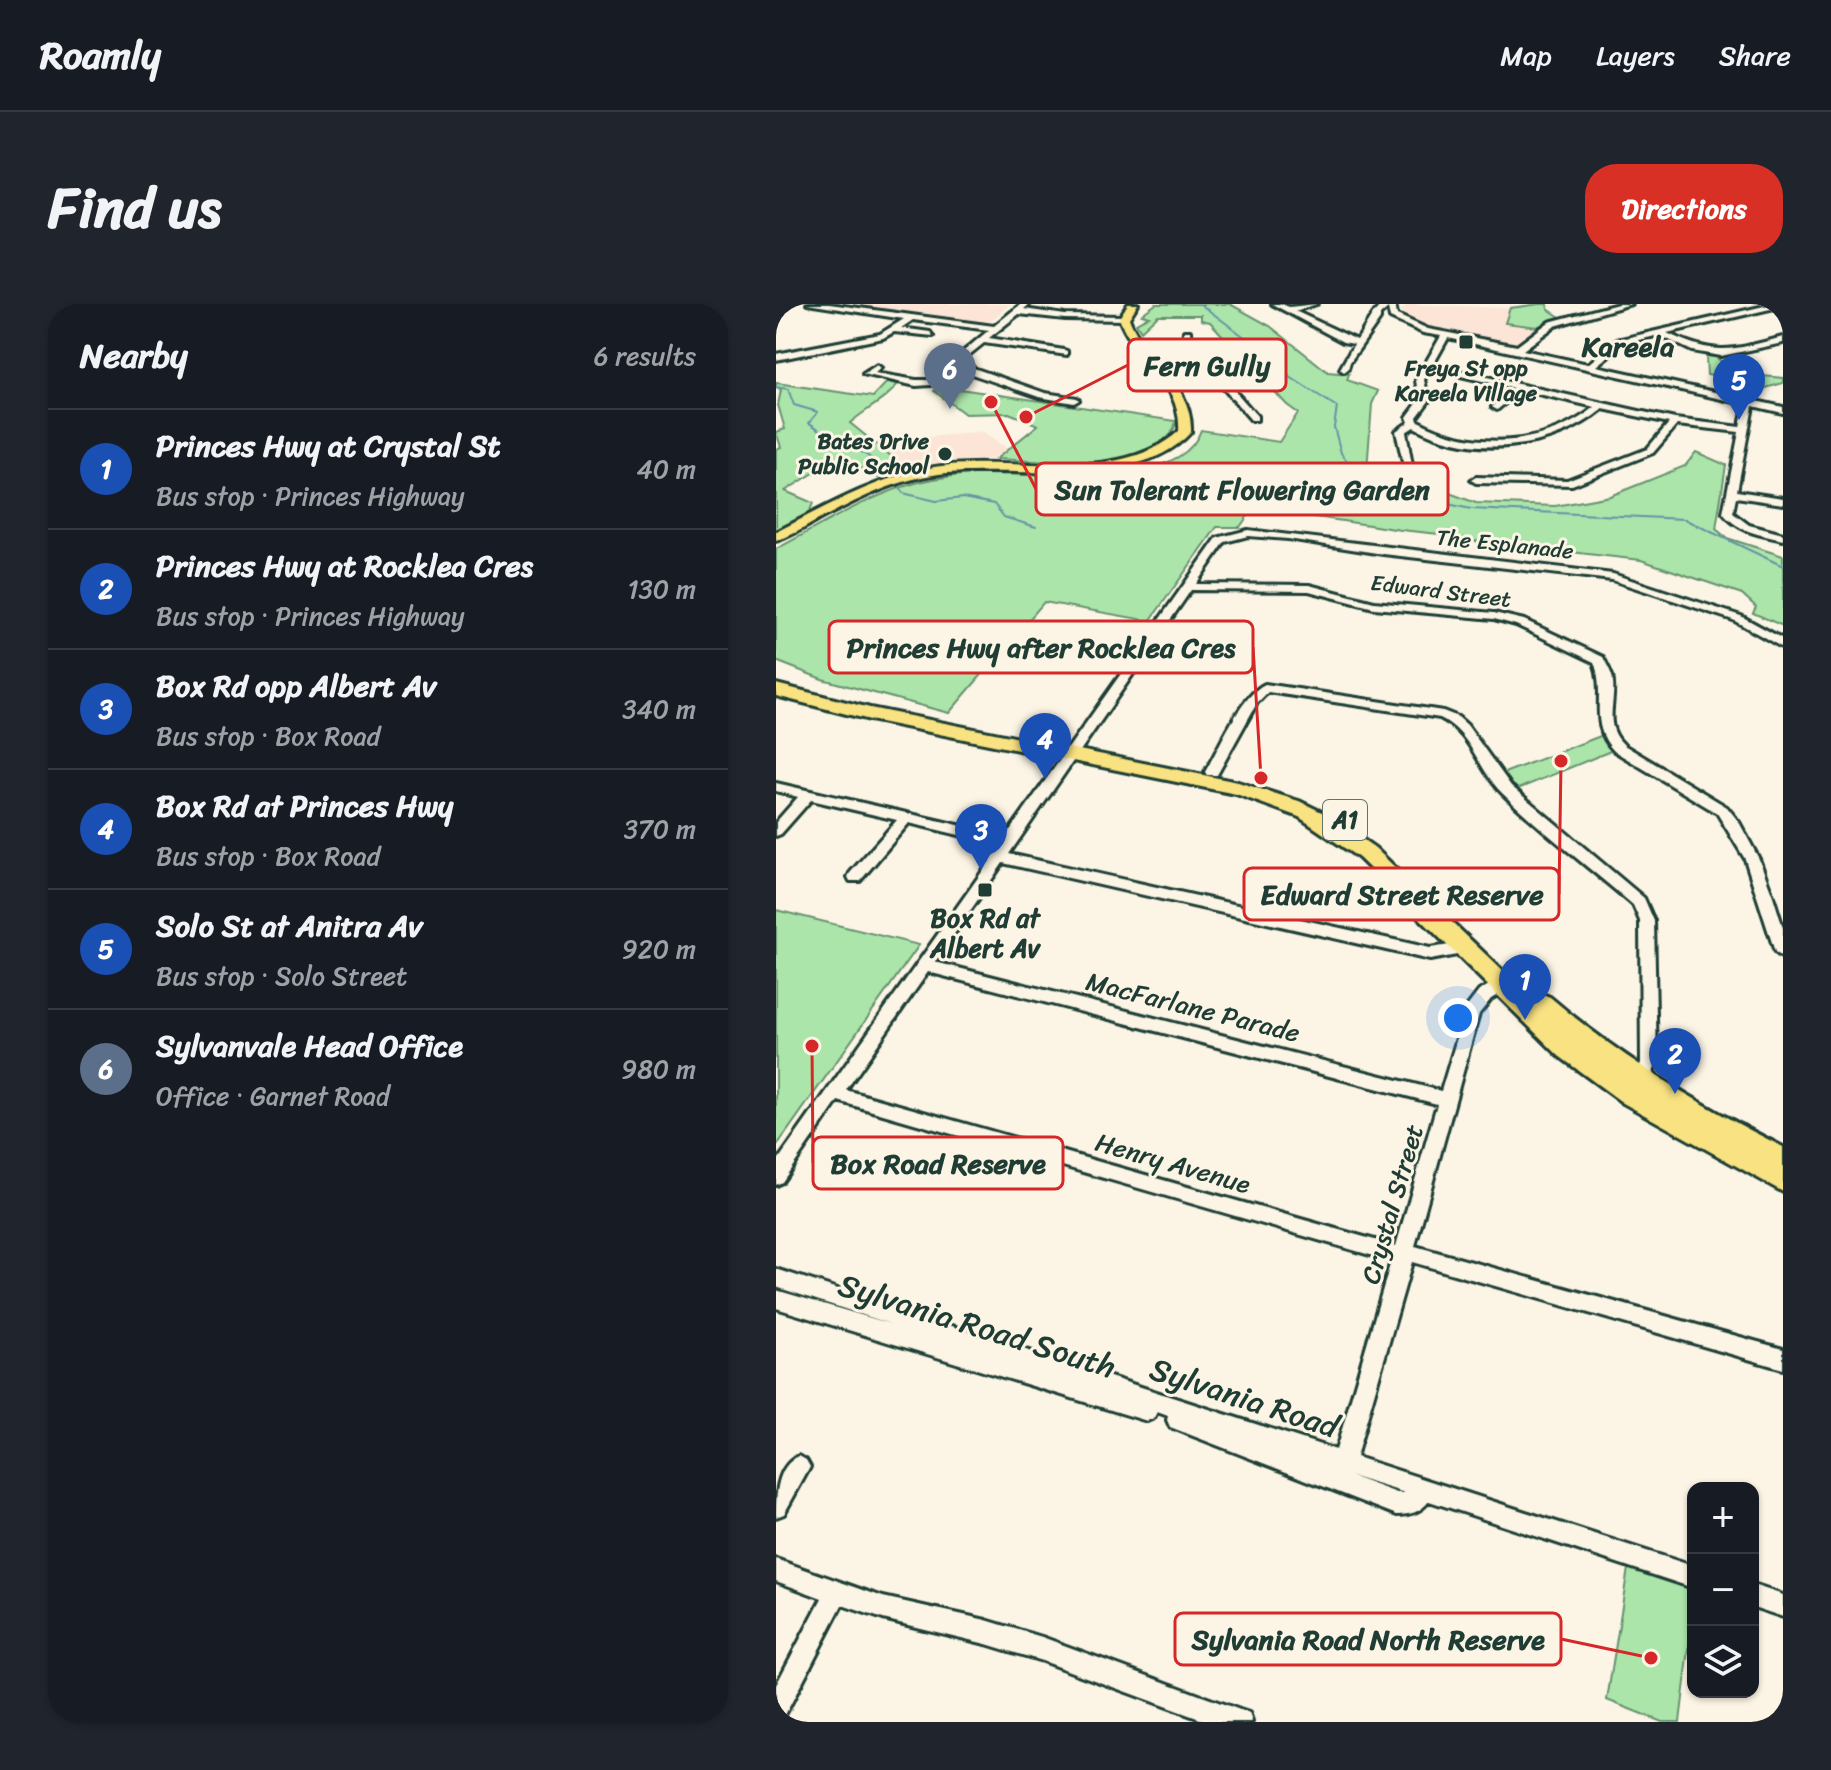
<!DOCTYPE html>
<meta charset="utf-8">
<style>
body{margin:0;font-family:Sriracha,sans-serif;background:#20242c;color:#f1f3f6}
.controls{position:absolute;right:24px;bottom:24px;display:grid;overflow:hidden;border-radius:16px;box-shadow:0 2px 6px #0004}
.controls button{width:72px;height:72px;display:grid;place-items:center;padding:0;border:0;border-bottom:2px solid #363941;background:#171b24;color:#f1f3f6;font:40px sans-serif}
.you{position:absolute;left:682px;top:714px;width:28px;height:28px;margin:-20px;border:6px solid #fff;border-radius:50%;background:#1a73e8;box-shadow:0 0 0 12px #1a73e833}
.badge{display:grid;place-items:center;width:52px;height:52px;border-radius:50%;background:#d93025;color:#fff;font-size:26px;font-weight:700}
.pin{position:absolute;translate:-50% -66px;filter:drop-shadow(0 2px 4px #0008)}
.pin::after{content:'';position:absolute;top:42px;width:28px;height:24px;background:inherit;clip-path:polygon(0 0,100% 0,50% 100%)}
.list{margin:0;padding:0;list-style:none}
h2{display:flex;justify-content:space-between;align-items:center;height:104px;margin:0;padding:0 32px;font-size:34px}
h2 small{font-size:26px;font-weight:400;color:#9ea1a6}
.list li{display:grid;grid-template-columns:52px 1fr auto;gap:24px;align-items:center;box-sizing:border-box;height:120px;padding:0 32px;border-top:2px solid #363941}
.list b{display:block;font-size:30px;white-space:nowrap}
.list p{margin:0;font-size:26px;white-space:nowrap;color:#9ea1a6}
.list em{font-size:26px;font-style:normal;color:#9ea1a6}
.icon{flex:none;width:44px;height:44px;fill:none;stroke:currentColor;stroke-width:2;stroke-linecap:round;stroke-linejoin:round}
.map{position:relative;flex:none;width:1007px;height:1418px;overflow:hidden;border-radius:32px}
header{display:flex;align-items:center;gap:48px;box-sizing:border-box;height:112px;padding:0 40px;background:#171b24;border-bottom:2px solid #363941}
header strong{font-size:38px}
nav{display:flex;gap:44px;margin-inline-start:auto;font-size:28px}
.intro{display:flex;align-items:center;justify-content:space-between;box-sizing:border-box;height:192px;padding:0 48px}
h1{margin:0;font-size:56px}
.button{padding:20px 36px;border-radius:32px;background:#d93025;color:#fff;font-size:28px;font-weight:700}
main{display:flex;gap:48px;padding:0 48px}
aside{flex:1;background:#171b24;border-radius:32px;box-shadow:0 2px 6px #0004}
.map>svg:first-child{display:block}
</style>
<header>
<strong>Roamly</strong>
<nav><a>Map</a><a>Layers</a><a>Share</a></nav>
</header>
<div class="intro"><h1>Find us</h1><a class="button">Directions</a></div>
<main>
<aside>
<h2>Nearby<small>6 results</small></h2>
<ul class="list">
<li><span class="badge" style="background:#1a4fb4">1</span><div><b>Princes Hwy at Crystal St</b><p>Bus stop · Princes Highway</p></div><em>40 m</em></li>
<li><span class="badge" style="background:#1a4fb4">2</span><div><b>Princes Hwy at Rocklea Cres</b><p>Bus stop · Princes Highway</p></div><em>130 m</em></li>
<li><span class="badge" style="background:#1a4fb4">3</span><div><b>Box Rd opp Albert Av</b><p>Bus stop · Box Road</p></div><em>340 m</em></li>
<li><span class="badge" style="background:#1a4fb4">4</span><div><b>Box Rd at Princes Hwy</b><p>Bus stop · Box Road</p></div><em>370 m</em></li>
<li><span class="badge" style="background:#1a4fb4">5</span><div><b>Solo St at Anitra Av</b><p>Bus stop · Solo Street</p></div><em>920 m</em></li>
<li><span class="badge" style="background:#5c6f8a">6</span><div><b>Sylvanvale Head Office</b><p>Office · Garnet Road</p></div><em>980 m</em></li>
</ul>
</aside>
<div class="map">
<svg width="1007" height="1418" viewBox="0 0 1007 1418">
<rect width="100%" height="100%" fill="#fcf5e5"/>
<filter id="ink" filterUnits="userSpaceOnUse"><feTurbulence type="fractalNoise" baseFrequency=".0125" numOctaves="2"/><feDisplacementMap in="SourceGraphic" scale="16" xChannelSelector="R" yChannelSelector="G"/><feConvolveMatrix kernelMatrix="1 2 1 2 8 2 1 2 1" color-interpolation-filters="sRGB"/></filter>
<g filter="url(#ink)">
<g fill="#fce5d6">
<path d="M89 0H235L214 17 206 18 91 3Z"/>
<path d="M632 0 734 4 729 19 761 23 737 41H729L639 19 625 7Z"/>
<path d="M206 128 233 146 220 155 156 160 131 165 97 138Z"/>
</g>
<g fill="#ace5aa" stroke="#66916f" stroke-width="2">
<path d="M380 0H454L494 22 552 68 573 70 571 76 602 87 596 100 591 166 594 175 652 181 700 199 779 202 834 192 909 162 920 148 950 161 940 225 951 234 1007 252V322L977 309 980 303 966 290 865 256 698 237C670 228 641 229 612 224 566 217 522 209 476 206L464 223H441L374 317 268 298 173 409 46 375 0 357V245C46 221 93 191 143 178 161 174 179 171 198 170 251 166 404 191 425 126L503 138 522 109 511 101 434 18 425 16V11H382L365 27 360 19 373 12 366 10Z"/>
<path d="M764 0H771L772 5 784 13 761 23 729 19 734 4Z"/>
<path d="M930 52 939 53 965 70 1007 74V79L990 84 931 71Z"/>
<path d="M111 78 122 80C109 97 90 105 74 119L131 165 103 174 83 164 59 162 41 167 9 187 37 199 33 209 0 227V145L5 143 0 128 9 125 2 101 5 86 0 84V79L97 93Z"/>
<path d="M164 82 400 117C391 173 263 156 220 155L262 121 233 109 189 110 158 87Z"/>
<path d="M827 431 837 446 737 487 723 471Z"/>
<path d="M0 606 143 641 0 843Z"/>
<path d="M853 1258 917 1281V1313L904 1418H886L831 1396Z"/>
</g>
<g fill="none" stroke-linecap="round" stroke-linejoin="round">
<g stroke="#6494a6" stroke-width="2">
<path d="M424 0 478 40 492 59 561 103 558 123 565 149 581 170 640 193 695 205 908 215 1007 262"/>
<path d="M0 83 12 85 18 101 42 108 33 119C43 124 51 133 60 137 85 147 95 152 116 171"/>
<path d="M121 179 127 189 160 197 187 194 218 200 228 213 260 223"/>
<path d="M493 201 569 204 636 193"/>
</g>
<g stroke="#1f3d34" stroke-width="6">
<g id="minor">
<path d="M31 0H53L218 22 245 0H254L248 5 289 11 348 12 352 14 348 16 289 15 243 10 213 34 288 46 291 47V51L208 39 183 59 269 89 301 94 303 96 298 99 263 93 178 64 155 81 140 82 87 70 101 61 105 64 99 69 140 76H153L213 26 137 16 125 24 154 28 157 32 118 28 107 34 0 56V50L104 30 128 15Z"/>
<path d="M496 0H506L513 3 541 0 519 7 581 36C590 23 595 10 606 0H619L621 11 652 25 741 42 773 18 842 0H855L779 22 747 46 812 60 841 36 997 0H1007V2L891 29C940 53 957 46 1007 33V39L945 52 916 47 883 31 847 40 820 62 1007 103V109L977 102 961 187 1007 194V200L960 193 957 209 973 221 1007 230V236C985 231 962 228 947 209L963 128 901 121 877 149 796 181 700 179 695 176 700 173 791 176 871 145 893 119 827 105C775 147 698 155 638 123L630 128 636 161 628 163 620 127 633 118 631 113 643 97 640 76 665 32 647 29 614 14 612 4 604 11V15L574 58 572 65 568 68 564 65 578 40 567 38ZM672 34 968 100 964 123 899 115 657 61ZM654 65 737 84 718 101 716 103 721 106 745 86 819 103C769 143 698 147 642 117L641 113 653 97 648 76Z"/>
<path d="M408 27H414L415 37 481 112V116H475L434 69 388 75V71L430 64 407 37Z"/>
<path d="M472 226 837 270 965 312 1007 335V344L957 316 836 276 607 250 512 235 472 232 449 238 420 280 533 281 598 298 718 309 748 316 827 353C830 359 834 366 836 372 842 398 825 419 848 441L951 503 963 518 983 555 997 592 1007 624V654L999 648 969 555 941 509 838 447C811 419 831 391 818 358L740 321 718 315 598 304 533 287 415 286 233 550 654 644 687 639 692 641 695 645 692 649 654 656 227 559 159 658 665 787 690 704 703 687 733 669H745L747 673 745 677 715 695 703 710 639 942 1007 1045V1065L636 958 580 1153 917 1262V1284L653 1197C645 1208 634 1211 621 1211L394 1123 391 1116 392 1112 381 1108 378 1114 371 1117 0 1004V986L115 1020 0 983V965L560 1146 615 957 62 797 6 878 0 881V859L225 541 133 519 84 577H74L72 573 74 569 121 516 35 496 5 530 0 532V518L22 493 0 487V479L230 532 441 234ZM152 668 661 800 620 942 70 786ZM574 1172 629 1189H621Z"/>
<path d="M489 380 667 407 682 413 691 421 735 482 868 594 878 617 881 759 868 790H856L854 785 865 759 864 617 857 601C814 564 767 529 726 489 702 465 696 430 664 414L492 388 481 399 441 471H431L429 468C443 444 465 391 489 380Z"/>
<path d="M23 1152 30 1156 34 1163 8 1210 0 1213C0 1192 0 1162 23 1152Z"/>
<path d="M0 1255 107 1293 210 1316 266 1333 464 1406 473 1409 476 1418H432L266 1357 210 1340 107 1315 66 1301 8 1413 0 1417V1381L46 1294 0 1277Z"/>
<path d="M977 1281 1007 1291V1313L977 1303Z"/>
</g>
</g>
<g stroke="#1f3d34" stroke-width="6">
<path id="major" d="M352 0H362L353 14C369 57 417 78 415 128 360 190 232 159 157 171 117 177 79 197 44 215 30 223 15 232 0 237V228C49 203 98 175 153 164 230 149 340 184 403 127 406 78 358 56 343 14Z"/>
</g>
<g stroke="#1f3d34" stroke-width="6">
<path id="highway" d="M0 380 94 404 462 478 523 497 552 511 599 544 756 695 766 690 774 693C845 754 924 801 1007 843V888L847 799 783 752 583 554 523 513 460 490 94 416 0 392Z"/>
</g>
<use href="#minor" fill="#fcf5e5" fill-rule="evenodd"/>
<use href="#major" fill="#f8e281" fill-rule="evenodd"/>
<use href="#highway" fill="#f8e281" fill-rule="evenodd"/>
</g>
</g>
<g fill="#1f3d34" stroke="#fcf5e5" stroke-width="3">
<rect x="682" y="30" width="16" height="16" rx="4"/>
<circle cx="169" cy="150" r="8"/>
<rect x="201" y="578" width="16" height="16" rx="4"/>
</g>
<g text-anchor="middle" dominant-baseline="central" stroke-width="6" stroke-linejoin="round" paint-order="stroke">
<g font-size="22" font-weight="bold" fill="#1f3d34" stroke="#fcf5e5">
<text x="690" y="64">Freya St opp<tspan x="690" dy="25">Kareela Village</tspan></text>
<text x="153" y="137" text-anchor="end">Bates Drive<tspan x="153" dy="25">Public School</tspan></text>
</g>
<g font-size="22" fill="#1f3d34" stroke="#fcf5e5">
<text transform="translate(729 240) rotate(6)">The Esplanade</text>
<text transform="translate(665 287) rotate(7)">Edward Street</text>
</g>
<rect fill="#fcf5e5" stroke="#617469" stroke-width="2" x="547" y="496" width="44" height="40" rx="6"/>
<g font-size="24" font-weight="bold" fill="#1f3d34">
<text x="569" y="516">A1</text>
</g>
<g font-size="26" font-weight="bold" fill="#1f3d34" stroke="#fcf5e5">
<text x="209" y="614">Box Rd at<tspan x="209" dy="30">Albert Av</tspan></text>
</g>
<g font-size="26" fill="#1f3d34" stroke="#fcf5e5">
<text transform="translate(417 703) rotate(14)">MacFarlane Parade</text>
<text transform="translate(397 859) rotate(16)">Henry Avenue</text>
<text transform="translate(616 900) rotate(-74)">Crystal Street</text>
</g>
<g font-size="28" font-weight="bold" fill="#1f3d34" stroke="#fcf5e5">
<text x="852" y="42">Kareela</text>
</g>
<g font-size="32" fill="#1f3d34" stroke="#fcf5e5">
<text transform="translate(201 1022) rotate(17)">Sylvania Road South</text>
<text transform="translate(468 1094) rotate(18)">Sylvania Road</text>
</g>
</g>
<path fill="none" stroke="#d62828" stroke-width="3" d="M250 113L352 61M215 98L260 185M485 474L477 343M785 457L783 590M36 742L37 859M875 1354L785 1335"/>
<g fill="#d62828" stroke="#fcf5e5" stroke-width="3">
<circle cx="250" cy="113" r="8"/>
<circle cx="215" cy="98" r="8"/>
<circle cx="485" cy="474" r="8"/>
<circle cx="785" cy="457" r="8"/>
<circle cx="36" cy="742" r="8"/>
<circle cx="875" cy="1354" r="8"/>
</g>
<g fill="#fcf5e5" stroke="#d62828" stroke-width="3">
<rect x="352" y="35" width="158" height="52" rx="8"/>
<rect x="260" y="159" width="412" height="52" rx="8"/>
<rect x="53" y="317" width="424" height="52" rx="8"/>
<rect x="468" y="564" width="315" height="52" rx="8"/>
<rect x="37" y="833" width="250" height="52" rx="8"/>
<rect x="399" y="1309" width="386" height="52" rx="8"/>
</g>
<g font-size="28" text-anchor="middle" font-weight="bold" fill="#1f3d34">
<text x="431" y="71">Fern Gully</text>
<text x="466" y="195">Sun Tolerant Flowering Garden</text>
<text x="265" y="353">Princes Hwy after Rocklea Cres</text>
<text x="626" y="600">Edward Street Reserve</text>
<text x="162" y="869">Box Road Reserve</text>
<text x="592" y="1345">Sylvania Road North Reserve</text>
</g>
</svg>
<div class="controls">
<button>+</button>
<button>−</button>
<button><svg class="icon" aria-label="layers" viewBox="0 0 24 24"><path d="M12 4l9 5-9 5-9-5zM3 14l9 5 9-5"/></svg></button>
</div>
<div class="you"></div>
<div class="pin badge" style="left:749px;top:716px;background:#1a4fb4">1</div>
<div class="pin badge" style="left:899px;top:790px;background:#1a4fb4">2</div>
<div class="pin badge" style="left:205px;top:566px;background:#1a4fb4">3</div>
<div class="pin badge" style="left:269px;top:475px;background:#1a4fb4">4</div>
<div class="pin badge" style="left:963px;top:116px;background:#1a4fb4">5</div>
<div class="pin badge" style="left:174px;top:105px;background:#5c6f8a">6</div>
</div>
</main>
